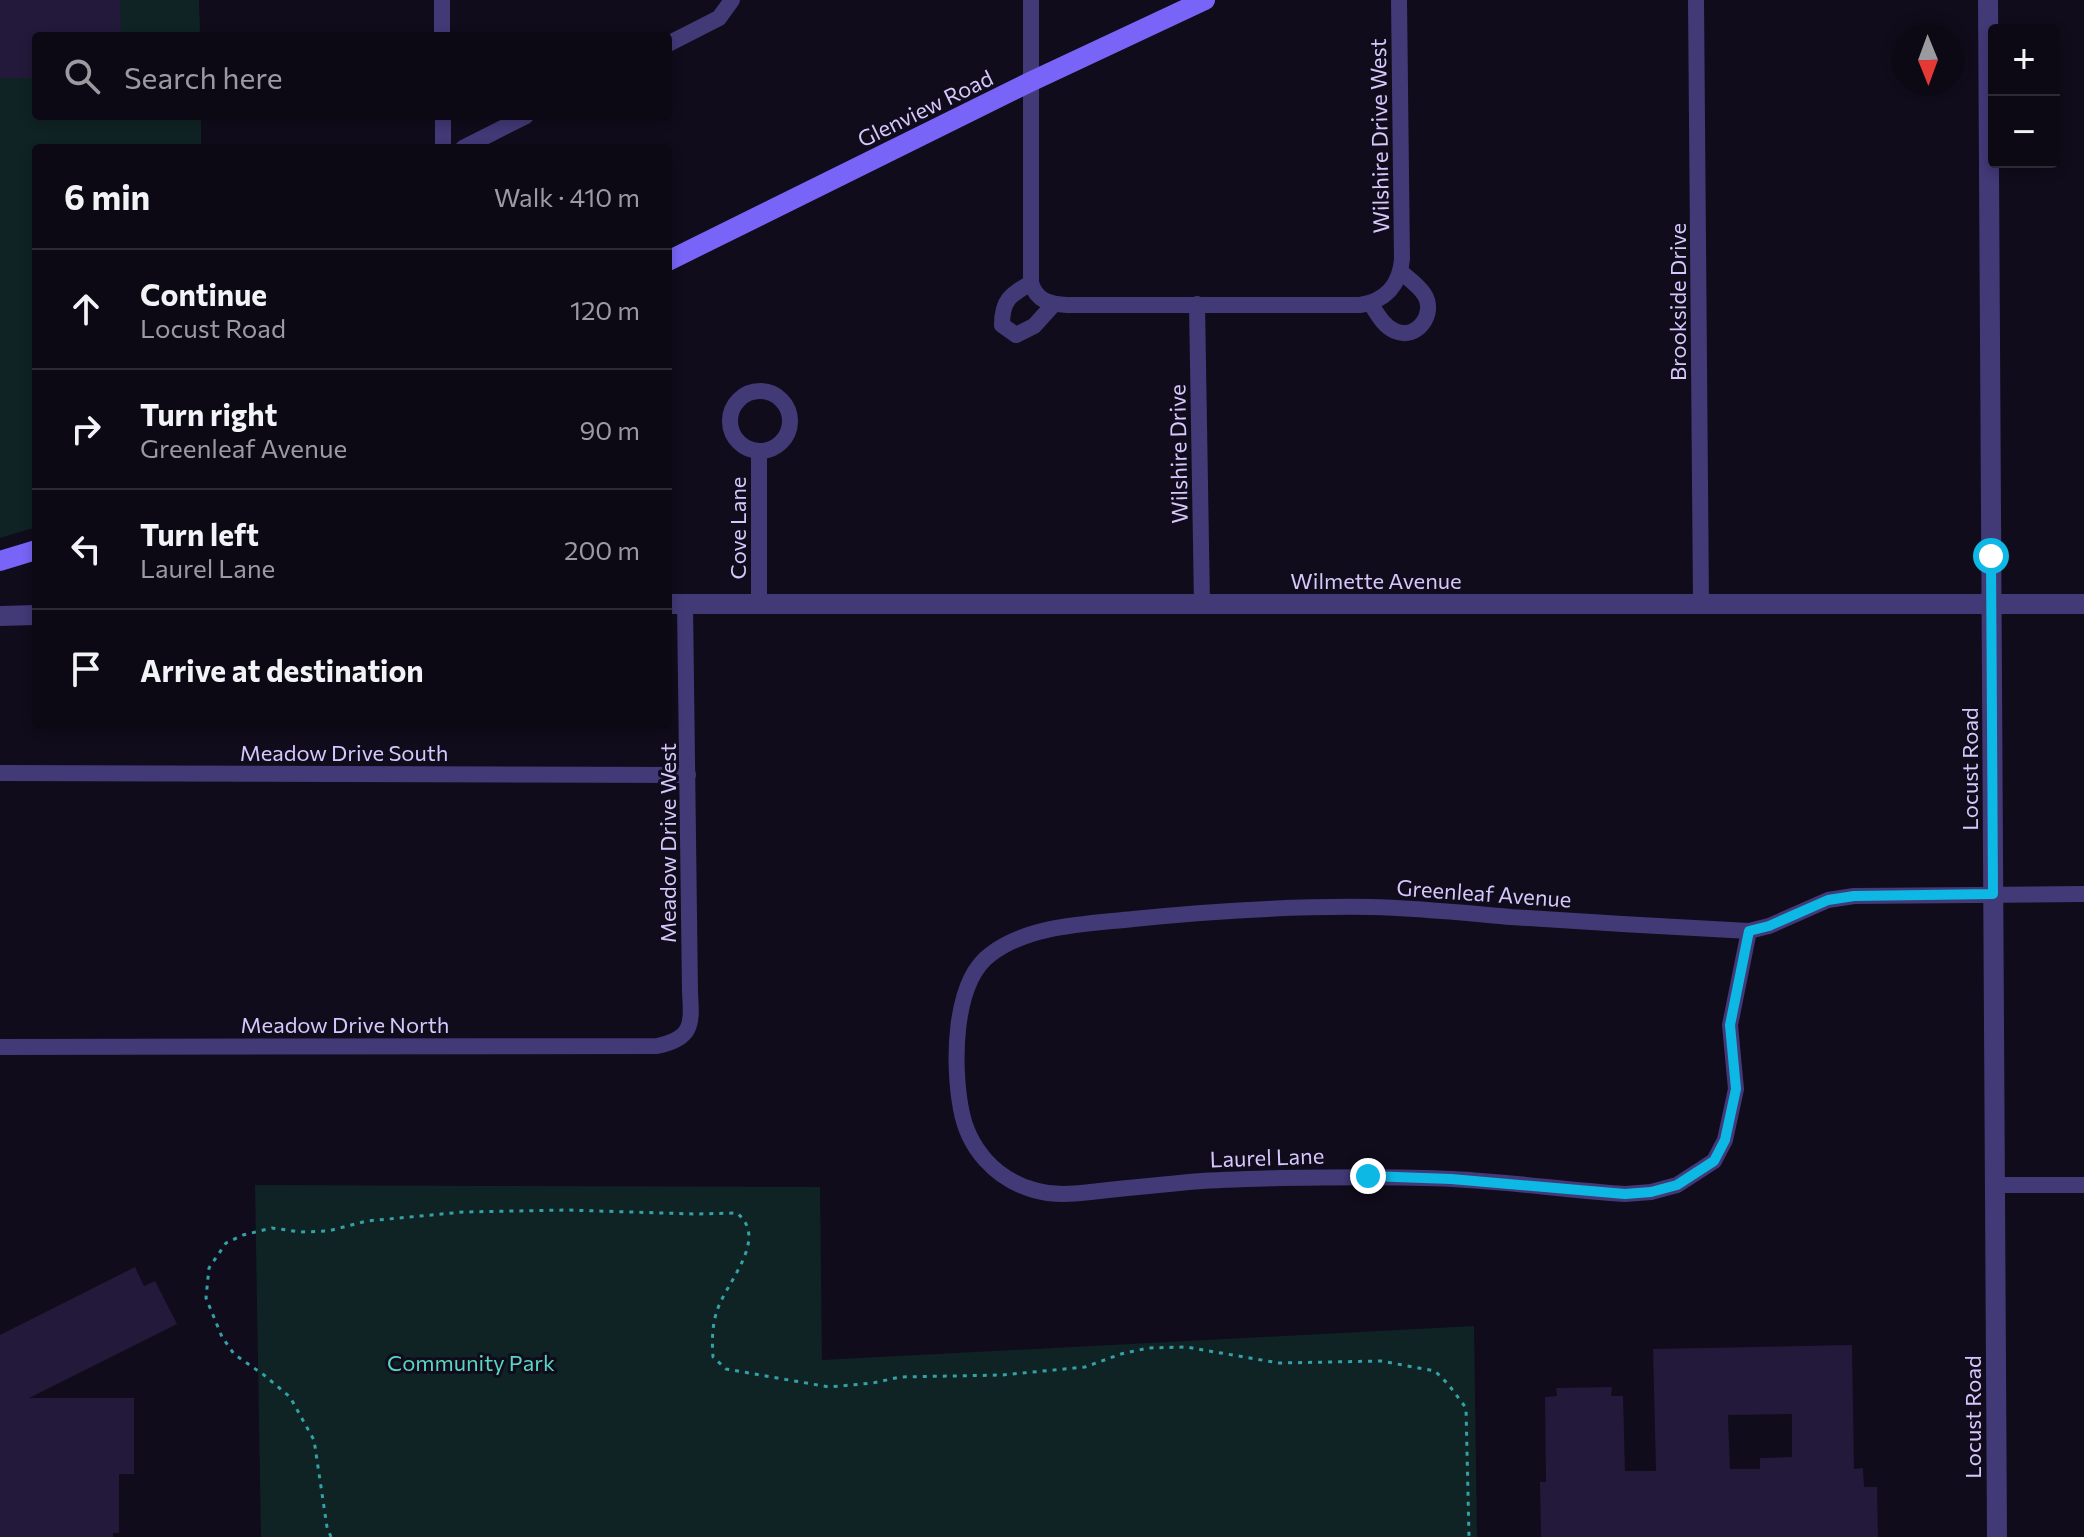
<!DOCTYPE html>
<meta charset="utf-8">
<style>
body{margin:0;font-family:Commissioner,sans-serif;background:#1a1722;color:#f1f3f6}
.controls{position:absolute;right:24px;top:24px;display:grid;overflow:hidden;border-radius:8px;box-shadow:0 4px 12px #0003}
.controls button{width:72px;height:72px;display:grid;place-items:center;padding:0;border:0;border-bottom:2px solid #2c2a34;background:#0c0914;color:#f1f3f6;font:40px sans-serif}
.compass{position:absolute;left:1892px;top:24px;width:72px;height:72px;border-radius:50%;background:#0c0914;box-shadow:0 4px 12px #0003;rotate:179deg}
.stop{position:absolute;width:24px;height:24px;margin:-18px;border:6px solid #0db8e4;border-radius:50%;background:#fff}
.stop.end{background:#0db8e4;border-color:#fff;box-shadow:0 2px 8px #0008}
.list{margin:0;padding:0;list-style:none}
h2{display:flex;justify-content:space-between;align-items:center;height:104px;margin:0;padding:0 32px;font-size:34px}
h2 small{font-size:26px;font-weight:400;color:#9a9aa0}
.list li{display:grid;grid-template-columns:52px 1fr auto;gap:24px;align-items:center;box-sizing:border-box;height:120px;padding:0 32px;border-top:2px solid #2c2a34}
.list b{display:block;font-size:30px;white-space:nowrap}
.list p{margin:0;font-size:26px;white-space:nowrap;color:#9a9aa0}
.list em{font-size:26px;font-style:normal;color:#9a9aa0}
.icon{flex:none;width:44px;height:44px;fill:none;stroke:currentColor;stroke-width:2;stroke-linecap:round;stroke-linejoin:round}
.map{position:relative;flex:none;width:2084px;height:1537px;overflow:hidden}
.search{position:absolute;background:#0c0914;box-shadow:0 4px 12px #0003;left:32px;top:32px;width:640px;height:88px;display:flex;align-items:center;gap:20px;box-sizing:border-box;padding:0 28px;border-radius:8px;color:#9a9aa0;font-size:30px}
.panel{position:absolute;background:#0c0914;box-shadow:0 4px 12px #0003;left:32px;top:144px;width:640px;height:584px;border-radius:8px}
.map>svg:first-child{display:block}
</style>
<div class="map">
<svg width="2084" height="1537" viewBox="0 0 2084 1537">
<rect width="100%" height="100%" fill="#100c1b"/>
<g fill="#0f2324">
<path d="M0 0H199L200 36H36V116H201V148H36V527L0 538Z"/>
<path d="M255 1185 820 1187 822 1360 1474 1326 1477 1537H261Z"/>
</g>
<g fill="#23193a" fill-rule="evenodd">
<path d="M0 0H120L121 36H36V78H0Z"/>
<path d="M135 1267 144 1286 155 1281 177 1324 29 1398H134V1474H119V1533H113V1537H0V1335Z"/>
<path d="M1852 1345 1854 1469 1863 1468 1864 1487H1877L1878 1537H1541L1540 1482H1546L1545 1397 1557 1396 1556 1388 1612 1387 1611 1396H1623L1625 1471H1656L1653 1349ZM1792 1414V1457L1760 1458V1469H1730L1728 1415Z"/>
</g>
<g fill="none" stroke-linecap="round" stroke-linejoin="round">
<path stroke="#33a1a6" stroke-width="3" stroke-dasharray="4 6" stroke-linecap="butt" d="M331 1537 327 1527 314 1440 290 1397 264 1375 234 1354 222 1337 206 1298 209 1268 226 1243 243 1235 272 1228 301 1232 328 1231 367 1221 463 1212 566 1210 695 1214 737 1213C740 1216 743 1218 745 1222 761 1249 723 1287 716 1314 712 1328 712 1342 713 1357L726 1369 829 1387 873 1383 900 1377 1002 1375 1085 1367 1121 1354 1148 1348 1186 1347 1279 1363 1381 1361 1435 1371 1448 1384 1466 1408 1469 1537"/>
<g stroke="#423977" stroke-width="16">
<path d="M442 0V36"/>
<path d="M1031 0V283C1037 301 1049 304 1067 305H1360C1385 301 1400 285 1402 259L1399 0"/>
<path d="M1696 0 1701 604"/>
<path d="M668 44 719 18 732 0"/>
<path d="M443 116V148"/>
<path d="M463 148 526 116"/>
<path d="M1031 283C1010 295 1002 300 1002 325L1016 335 1034 326 1054 304"/>
<path d="M1370 303C1377 313 1383 326 1395 331 1417 341 1437 313 1424 294 1419 286 1408 278 1401 272"/>
<path d="M1197 304 1202 604"/>
<circle cx="760" cy="421" r="30"/>
<path d="M759 451V604"/>
<path d="M0 773 688 775"/>
<path d="M1749 931 1730 1025 1736 1089 1725 1140 1714 1161 1677 1185 1651 1192 1625 1194C1567 1190 1510 1182 1453 1179 1395 1176 1338 1177 1280 1178 1250 1179 1219 1179 1189 1182 1162 1185 1135 1187 1108 1190 1084 1193 1057 1197 1034 1190 995 1179 968 1148 961 1109 953 1067 952 982 991 954 1029 925 1087 924 1133 919 1211 911 1293 906 1371 907 1418 908 1465 913 1511 917 1590 922 1670 927 1749 931L1769 926 1828 900 1854 896 2084 894"/>
<path d="M0 1047 657 1046C693 1039 692 1024 690 992L685 604"/>
<path d="M1995 1185H2084"/>
</g>
<g stroke="#423977" stroke-width="20">
<path d="M1988 0 1997 1537"/>
<path d="M668 604H2084"/>
<path d="M0 616 36 615"/>
</g>
<g stroke="#7865f7" stroke-width="20">
<path d="M668 261 1030 82 1205 0"/>
<path d="M0 561 36 550"/>
</g>
</g>
<g fill="none" stroke-linecap="round" stroke-linejoin="round">
<path stroke="#0db8e4" stroke-width="10" d="M1368 1176 1451 1179 1625 1194 1651 1192 1677 1185 1714 1161 1725 1140 1736 1089 1730 1025 1749 931 1769 926 1828 900 1854 896 1993 894 1991 556"/>
</g>
<g text-anchor="middle" dominant-baseline="central" stroke-width="6" stroke-linejoin="round" paint-order="stroke">
<g font-size="22" fill="#d4c8fc" stroke="#100c1b">
<text transform="translate(925 108) rotate(-26)">Glenview Road</text>
<text transform="translate(1379 136) rotate(-91)">Wilshire Drive West</text>
<text transform="translate(1677 302) rotate(-90)">Brookside Drive</text>
<text transform="translate(1178 454) rotate(-91)">Wilshire Drive</text>
<text transform="translate(737 528) rotate(-90)">Cove Lane</text>
<text x="1376" y="580">Wilmette Avenue</text>
<text x="344" y="752">Meadow Drive South</text>
<text transform="translate(1969 769) rotate(-90)">Locust Road</text>
<text transform="translate(667 843) rotate(-90)">Meadow Drive West</text>
<text transform="translate(1484 893) rotate(4)">Greenleaf Avenue</text>
<text x="345" y="1024">Meadow Drive North</text>
<text transform="translate(1267 1157) rotate(-2)">Laurel Lane</text>
<text transform="translate(1972 1417) rotate(-90)">Locust Road</text>
</g>
<g font-size="22" fill="#5ad6c4" stroke="#100c1b">
<text x="471" y="1362">Community Park</text>
</g>
</g>
</svg>
<div class="controls">
<button>+</button>
<button>−</button>
</div>
<svg class="compass" viewBox="-18 -18 36 36"><path d="M0-13l5 13h-10z" fill="#e53935"/><path d="M0 13l5-13h-10z" fill="#9a9aa0"/></svg>
<div class="stop" style="left:1991px;top:556px"></div>
<div class="stop end" style="left:1368px;top:1176px"></div>
<div class="search"><svg class="icon" aria-label="search" viewBox="0 0 24 24"><circle cx="10" cy="10" r="6"/><path d="M15 15l6 6"/></svg>Search here</div>
<section class="panel">
<h2>6 min<small>Walk · 410 m</small></h2>
<ul class="list">
<li><svg class="icon" aria-label="ahead" viewBox="0 0 24 24"><path d="M12 20V5M6 11l6-6 6 6"/></svg><div><b>Continue</b><p>Locust Road</p></div><em>120 m</em></li>
<li><svg class="icon" aria-label="right" viewBox="0 0 24 24"><path d="M7 20v-9h11M14 6l5 5-5 5"/></svg><div><b>Turn right</b><p>Greenleaf Avenue</p></div><em>90 m</em></li>
<li><svg class="icon" aria-label="left" viewBox="0 0 24 24"><path d="M17 20v-9H6M10 6l-5 5 5 5"/></svg><div><b>Turn left</b><p>Laurel Lane</p></div><em>200 m</em></li>
<li><svg class="icon" aria-label="arrive" viewBox="0 0 24 24"><path d="M6 21V4h12l-3 4 3 4H6"/></svg><div><b>Arrive at destination</b></div></li>
</ul>
</section>
</div>
